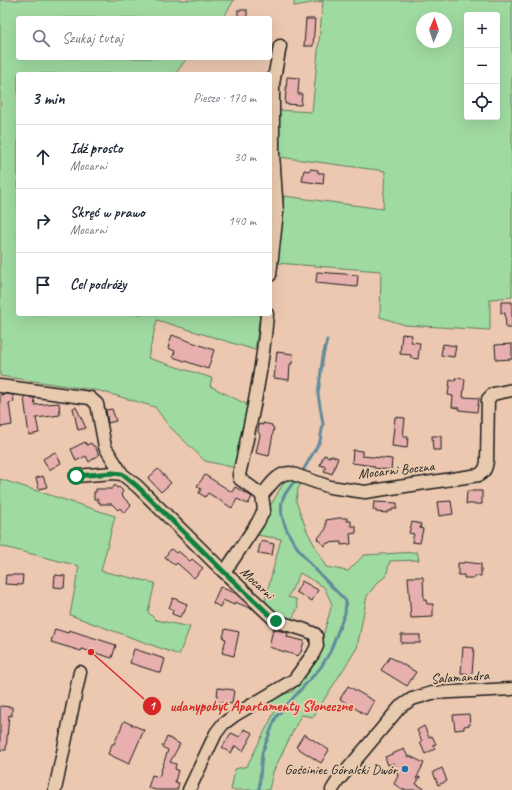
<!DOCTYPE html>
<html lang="pl">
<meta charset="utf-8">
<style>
body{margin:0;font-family:Caveat,sans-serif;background:#f2f2f3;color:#1f2937}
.controls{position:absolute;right:12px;top:12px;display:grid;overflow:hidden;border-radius:4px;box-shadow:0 4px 16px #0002}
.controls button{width:36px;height:36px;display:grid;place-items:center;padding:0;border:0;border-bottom:1px solid #e0e1e3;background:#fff;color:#1f2937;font:20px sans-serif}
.compass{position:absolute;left:416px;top:12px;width:36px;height:36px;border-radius:50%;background:#fff;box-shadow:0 4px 16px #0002;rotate:2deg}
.stop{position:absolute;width:12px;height:12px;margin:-9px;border:3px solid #0b8043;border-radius:50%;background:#fff}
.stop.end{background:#0b8043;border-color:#fff;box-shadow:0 1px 4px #0008}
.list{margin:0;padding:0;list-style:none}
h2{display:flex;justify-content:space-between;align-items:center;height:52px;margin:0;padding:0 16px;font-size:17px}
h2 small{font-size:13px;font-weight:400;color:#747a83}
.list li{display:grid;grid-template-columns:26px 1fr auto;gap:12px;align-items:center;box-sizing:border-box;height:64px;padding:0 16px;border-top:1px solid #e0e1e3}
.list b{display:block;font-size:15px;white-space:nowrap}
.list p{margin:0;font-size:13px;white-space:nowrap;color:#747a83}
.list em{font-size:13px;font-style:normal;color:#747a83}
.icon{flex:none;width:22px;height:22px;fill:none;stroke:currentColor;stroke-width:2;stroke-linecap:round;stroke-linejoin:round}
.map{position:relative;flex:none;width:512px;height:790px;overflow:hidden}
.search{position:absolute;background:#fff;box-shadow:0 4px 16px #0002;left:16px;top:16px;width:256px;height:44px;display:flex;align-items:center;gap:10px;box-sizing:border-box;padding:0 14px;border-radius:4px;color:#747a83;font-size:15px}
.panel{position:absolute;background:#fff;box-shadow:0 4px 16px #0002;left:16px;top:72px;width:256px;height:244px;border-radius:4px}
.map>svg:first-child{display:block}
</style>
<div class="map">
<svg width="512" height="790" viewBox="0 0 512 790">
<rect width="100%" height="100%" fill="#ecc8b1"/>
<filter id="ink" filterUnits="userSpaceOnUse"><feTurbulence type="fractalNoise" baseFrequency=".025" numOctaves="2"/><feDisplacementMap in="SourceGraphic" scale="8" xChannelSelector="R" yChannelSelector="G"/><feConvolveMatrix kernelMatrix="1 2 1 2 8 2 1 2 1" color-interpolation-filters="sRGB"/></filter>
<g filter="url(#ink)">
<g fill="#9fdaa0" stroke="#5e7b5e" fill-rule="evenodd">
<path d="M0 0H234L223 18H18V58H187L175 74H18V314H260L255 350 157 320 148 358 212 378 210 386 248 405 236 468 205 461 168 425 155 407 100 391 0 376Z"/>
<path d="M294 0H512V297L490 299V330L405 325 380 317 381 271 276 263 284 196 383 209 385 171 279 157 278 110 312 112 323 1 294 6ZM467 15H497V117H467ZM422 18H446V42H422Z"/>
<path d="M287 477 302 481 298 489 296 501 307 531 326 567 348 571 364 555 417 552 419 560 390 561 386 576 377 583 367 596 357 648 313 717 301 715 273 772 269 790H231L235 769 247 766 276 709 269 703 280 695 292 692 316 661 332 604 324 587 300 573 288 597 296 599 298 608 291 620 275 614 264 604 281 539 257 535 269 508Z"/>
<path d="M0 479 115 516 101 571 155 583 148 612 156 620 190 627 179 655 70 615 79 566 0 546Z"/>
</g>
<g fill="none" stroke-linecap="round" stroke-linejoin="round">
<g stroke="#628c9c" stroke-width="3">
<path d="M301 474 320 441 323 424 318 394 323 356 327 340"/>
<path d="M259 790 262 753 276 717 321 667 330 652 345 613 346 601C326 580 271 532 283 498 286 492 292 484 297 478"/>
</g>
</g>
<g fill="#e7b0ae" stroke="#1c1c1c">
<rect x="238" y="10" width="9" height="8"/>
<path d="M306 19H315L313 46H304Z"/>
<path d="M287 77 299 78 298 94H302L301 105 285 104Z"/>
<path d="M310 169 318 170V173H324L323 184 302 181 304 170 310 171Z"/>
<path d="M317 272 358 275 357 287 316 283Z"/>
<path d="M501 302H512V328H506L505 313H501Z"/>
<path d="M402 334 412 335 411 342 420 343 418 359 411 358V355L400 354Z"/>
<path d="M172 335 214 350 208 369 173 357 175 351 168 348Z"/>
<path d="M443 344 456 346 454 357 441 355Z"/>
<path d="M512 344V359L496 360 495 345Z"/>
<path d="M277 352 293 354 292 364H290L289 380 274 378Z"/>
<path d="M455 378 465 379 463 397 479 398 477 412 459 410V408L452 407 453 396 448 395 450 380 455 381Z"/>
<path d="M5 394 13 395 14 402 9 403 12 425 0 427V395Z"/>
<path d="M28 397 34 398 35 405 59 403 60 415 36 418 39 433 29 435 24 398Z"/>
<path d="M76 407 86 428 78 430 73 408Z"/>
<path d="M112 409 116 421 108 423 106 410Z"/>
<path d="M395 417 405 418 403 437H408L407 448 392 446Z"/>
<path d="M263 423 272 425V427L274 428 269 456 256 453 260 435 258 432 259 424 263 425Z"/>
<path d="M432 436H441V450H433Z"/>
<path d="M85 442 87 445 91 443 93 446H95L99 455 89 462 86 456 76 461 71 449Z"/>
<path d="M353 450 362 451V456L392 459 391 470 374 468V466L352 463Z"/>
<path d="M55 452 61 463 49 470 43 459Z"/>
<path d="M324 455 330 457V455L338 458 332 474 324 471 326 467 320 465Z"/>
<path d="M158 469 171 483 161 492 148 478Z"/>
<path d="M205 475 232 492 235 487 249 495 252 497 248 504 237 499 232 508 208 493 205 497 199 493 201 489 197 486Z"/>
<path d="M43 476 47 487 39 489 36 478Z"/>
<path d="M115 485 117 488 119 487 123 491 121 495 131 505 124 513 120 508 118 510 112 504H100V502H98V499H94V492H96V489H112Z"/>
<path d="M467 491H482V504H466Z"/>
<path d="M451 501 453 514 439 516 437 502Z"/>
<path d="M374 502 397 503V509H392V511H388V513L376 512V510H373Z"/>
<path d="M339 518H347V521H351V526H356V533L350 534 351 544 341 545V542L327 543 325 546 317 539 326 529V520Z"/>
<path d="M412 522 421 524 420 528 423 529 420 543 412 542 414 534 409 533Z"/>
<path d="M261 541 274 544 272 555 258 553Z"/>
<path d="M171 549 176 553 178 551 190 561 192 559 203 568 194 578 177 563 175 565 165 557Z"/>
<path d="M464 562 481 564V576H475V578H464V575H458V563H464Z"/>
<path d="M6 575H23L22 585 5 584Z"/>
<path d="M55 575 65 576 64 588 54 587Z"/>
<path d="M408 577H423L424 600H426L427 604H433V617L411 618Z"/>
<path d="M302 581 318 590 312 601 296 592Z"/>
<path d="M220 587 235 593 252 609 235 602 234 605 223 600 220 607 213 603Z"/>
<path d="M173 598 187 604 184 613H182L180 617 172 614 173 610 169 608Z"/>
<path d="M55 629 68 633 69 630 116 645 112 658 82 649 81 651 51 642Z"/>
<path d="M225 629 239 632 234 656 222 653 226 639 223 638Z"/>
<path d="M273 629 288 633 287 637 304 641 301 652 298 656 269 647Z"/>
<rect x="401" y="635" width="19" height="8"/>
<path d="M463 647 474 648 472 674 461 673Z"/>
<path d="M134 649 165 659 161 673 130 663Z"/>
<path d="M390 657 416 672 407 686 381 670Z"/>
<path d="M348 686 374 701 366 715 340 699Z"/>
<path d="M218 688 234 690 232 704 216 702Z"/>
<path d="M0 706 12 707V716L9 715 6 750H0Z"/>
<path d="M469 714 470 725 464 726V729L455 730 453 715Z"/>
<path d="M124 721 144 730 129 764 108 754 112 744H114Z"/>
<path d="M424 726 429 737 432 736 436 744 433 745 435 749 425 754 420 742 422 741 417 730Z"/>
<path d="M244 729 253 733 243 751 235 746 231 753 222 748 231 733 240 737Z"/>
<path d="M304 734 329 750 321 763 296 747Z"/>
<path d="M167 737 180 744 170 762 176 764 175 769 178 770 175 782 179 783 177 790H156L148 788 152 775 159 777 168 750 162 747Z"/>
<path d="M404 749 408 757 410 756 424 763 416 779 420 777 416 784 427 790H404L394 784 398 776 394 763 388 765 385 757Z"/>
<path d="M442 768 447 781 438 785 433 772Z"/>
</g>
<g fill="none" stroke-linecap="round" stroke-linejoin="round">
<g stroke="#1c1c1c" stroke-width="15">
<g id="minor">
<path d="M270 275 277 212 273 154V84L280 46"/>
<path d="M0 386 90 398 97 404 105 447 122 474"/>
<path d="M76 476 113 473 122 474 137 486 223 571 276 621 305 630 315 634 316 636 317 646 313 654 294 680 235 715 223 724 216 733 189 790"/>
<path d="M262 495 240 479 239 475C251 422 263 369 267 314"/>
<path d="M223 571 228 567 258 522 264 510 262 495C270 486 277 473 290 473L330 487 365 492 479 475C485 471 486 468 487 461L488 399 493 394 512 390"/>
<path d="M55 790 80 672"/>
<path d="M332 790 337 782 400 707 412 699 432 693 512 689"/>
</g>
</g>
<use href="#minor" stroke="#e8caae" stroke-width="12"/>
</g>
</g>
<g fill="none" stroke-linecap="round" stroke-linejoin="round" filter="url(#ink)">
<path stroke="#0b8043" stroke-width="5" d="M76 476 113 473 122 474 137 486 223 571 276 621"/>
</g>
<circle fill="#1f6fb2" stroke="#e8caae" stroke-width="1.5" cx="405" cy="769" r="4"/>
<g text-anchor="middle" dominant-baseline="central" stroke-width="4" stroke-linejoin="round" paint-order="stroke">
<g font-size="14" fill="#1c1c1c" stroke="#e8caae">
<text transform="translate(396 470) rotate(-6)">Mocarni Boczna</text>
<text transform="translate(257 583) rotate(43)">Mocarni</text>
<text transform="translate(460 677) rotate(-4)">Salamandra</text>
</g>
<g font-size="14" fill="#1c1c1c" stroke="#e8caae" text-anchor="end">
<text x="397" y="769">Gościniec Góralski Dwór</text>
</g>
</g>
<path fill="none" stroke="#d62828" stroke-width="1.5" d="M91 652L152 706"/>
<g fill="#d62828" stroke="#e8caae" stroke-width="1.5">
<circle cx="91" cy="652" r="4"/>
<circle cx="152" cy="706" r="10"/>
</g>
<g font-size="12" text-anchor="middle" font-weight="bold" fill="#fff">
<text x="152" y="710">1</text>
</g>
<g font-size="15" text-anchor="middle" font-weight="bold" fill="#d62828" stroke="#e8caae" stroke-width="4" stroke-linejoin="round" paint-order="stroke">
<text x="261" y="711">udanypobyt Apartamenty Słoneczne</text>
</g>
</svg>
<div class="controls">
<button>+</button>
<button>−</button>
<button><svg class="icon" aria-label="locate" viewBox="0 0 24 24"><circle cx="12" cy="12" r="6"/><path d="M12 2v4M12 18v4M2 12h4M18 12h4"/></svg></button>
</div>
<svg class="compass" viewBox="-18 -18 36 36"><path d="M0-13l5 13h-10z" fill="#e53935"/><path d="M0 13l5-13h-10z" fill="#747a83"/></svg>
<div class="stop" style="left:76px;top:476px"></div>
<div class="stop end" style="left:276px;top:621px"></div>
<div class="search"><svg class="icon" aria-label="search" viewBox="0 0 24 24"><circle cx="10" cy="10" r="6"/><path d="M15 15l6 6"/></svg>Szukaj tutaj</div>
<section class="panel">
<h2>3 min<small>Pieszo · 170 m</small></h2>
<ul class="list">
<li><svg class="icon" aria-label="ahead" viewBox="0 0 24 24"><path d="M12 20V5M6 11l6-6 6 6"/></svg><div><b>Idź prosto</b><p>Mocarni</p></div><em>30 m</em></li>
<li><svg class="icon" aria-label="right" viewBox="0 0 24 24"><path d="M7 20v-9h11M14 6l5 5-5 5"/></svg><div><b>Skręć w prawo</b><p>Mocarni</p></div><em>140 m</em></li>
<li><svg class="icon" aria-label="arrive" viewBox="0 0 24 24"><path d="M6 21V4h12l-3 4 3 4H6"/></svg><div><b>Cel podróży</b></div></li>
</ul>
</section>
</div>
